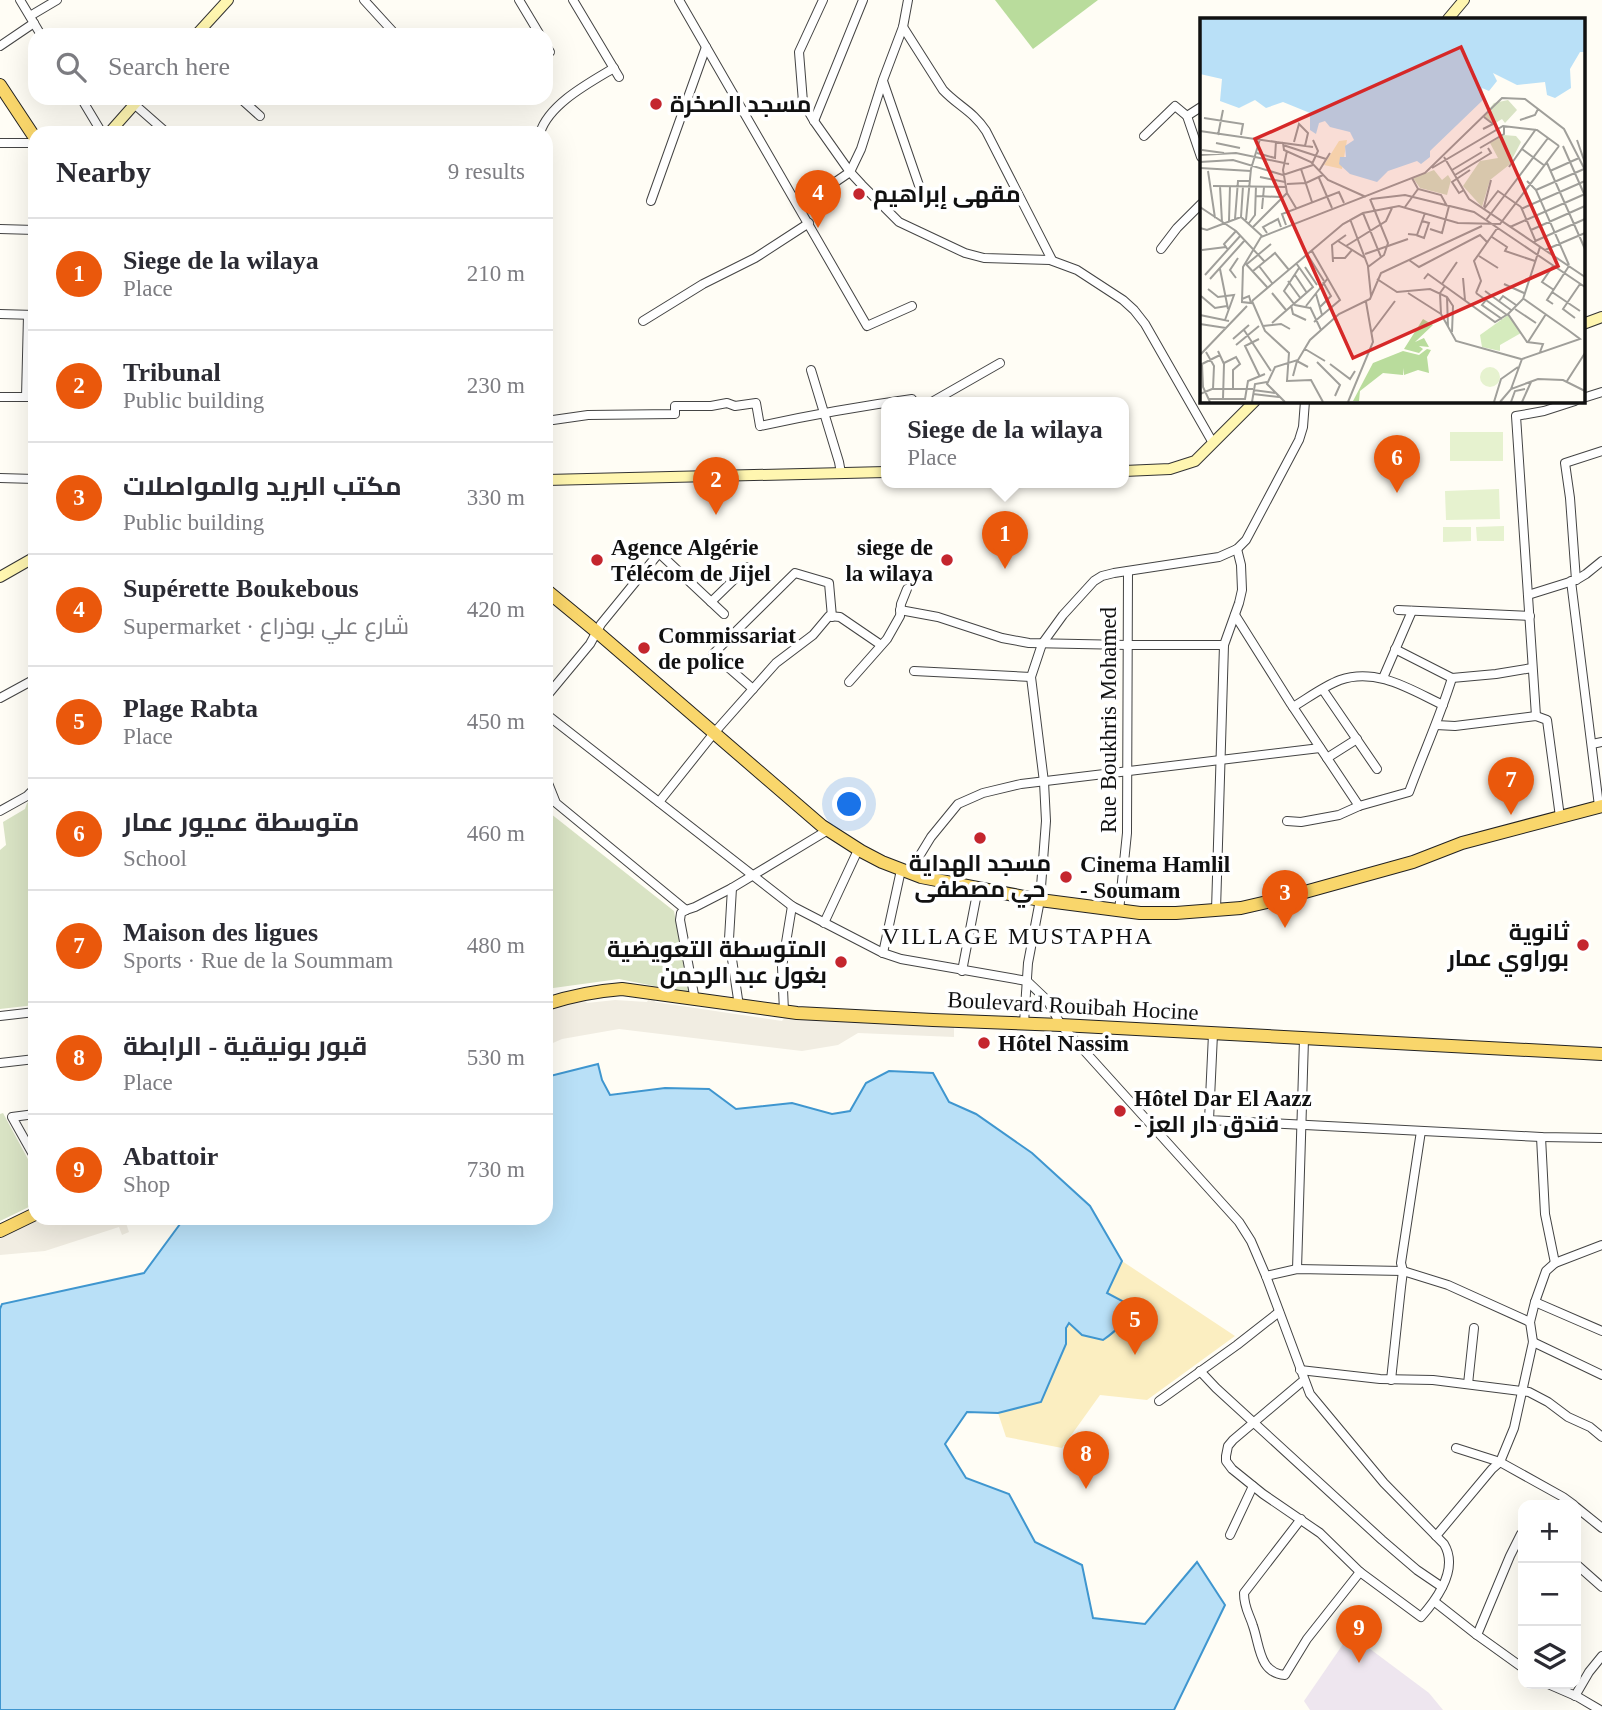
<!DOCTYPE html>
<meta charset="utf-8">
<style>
body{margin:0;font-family:"Times New Roman",Cairo,serif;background:#f7f7f7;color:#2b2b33}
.controls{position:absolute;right:21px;bottom:21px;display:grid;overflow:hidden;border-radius:14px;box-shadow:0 7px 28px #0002}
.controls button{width:63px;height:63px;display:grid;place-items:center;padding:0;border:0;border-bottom:2px solid #e1e1e2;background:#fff;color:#2b2b33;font:35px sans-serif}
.you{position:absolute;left:850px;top:805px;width:24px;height:24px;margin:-18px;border:5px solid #fff;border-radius:50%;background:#1a73e8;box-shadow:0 0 0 10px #1a73e833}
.badge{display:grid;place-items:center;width:46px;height:46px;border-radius:50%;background:#ea580c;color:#fff;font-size:23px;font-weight:700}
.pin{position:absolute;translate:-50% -58px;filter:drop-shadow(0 2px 4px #0008)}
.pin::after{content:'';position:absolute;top:37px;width:24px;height:21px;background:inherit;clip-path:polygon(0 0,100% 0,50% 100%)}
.popup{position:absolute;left:881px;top:397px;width:248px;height:91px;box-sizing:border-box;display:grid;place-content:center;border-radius:14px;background:#fff;filter:drop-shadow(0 2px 5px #0005);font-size:23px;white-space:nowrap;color:#7c7c81}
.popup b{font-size:26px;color:#2b2b33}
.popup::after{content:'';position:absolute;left:50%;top:100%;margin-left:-14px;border:14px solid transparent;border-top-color:#fff}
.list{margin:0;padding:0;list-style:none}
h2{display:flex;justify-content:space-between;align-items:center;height:91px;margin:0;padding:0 28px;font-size:30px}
h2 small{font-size:23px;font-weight:400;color:#7c7c81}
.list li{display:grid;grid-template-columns:46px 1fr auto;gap:21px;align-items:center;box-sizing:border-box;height:112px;padding:0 28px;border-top:2px solid #e1e1e2}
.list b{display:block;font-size:26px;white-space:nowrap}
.list p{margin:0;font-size:23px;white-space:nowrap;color:#7c7c81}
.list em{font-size:23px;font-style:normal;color:#7c7c81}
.icon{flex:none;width:38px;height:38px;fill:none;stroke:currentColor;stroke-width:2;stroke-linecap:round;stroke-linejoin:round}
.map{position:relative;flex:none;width:1602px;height:1710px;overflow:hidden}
.search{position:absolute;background:#fff;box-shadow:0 7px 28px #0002;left:28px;top:28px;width:525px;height:77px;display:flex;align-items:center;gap:18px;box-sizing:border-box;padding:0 24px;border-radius:21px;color:#7c7c81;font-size:26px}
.panel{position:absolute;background:#fff;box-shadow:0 7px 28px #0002;left:28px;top:126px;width:525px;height:1099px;border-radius:21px}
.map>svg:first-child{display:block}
</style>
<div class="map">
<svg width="1602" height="1710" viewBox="0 0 1602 1710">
<rect width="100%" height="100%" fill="#fffdf5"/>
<path fill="#eee6ef" d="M1350 1634 1429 1693 1443 1710H1310L1304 1701Z"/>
<path fill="#b9dc9c" d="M995 0H1098L1033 49Z"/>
<path fill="#fbeec1" d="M1122 1261 1235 1336 1147 1400 1100 1395 1062 1448 1006 1437 998 1413 1041 1402 1066 1344V1328L1069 1322 1128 1304 1106 1293Z"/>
<g fill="#d9e3c4">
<path d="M35 799V1005L0 1009V850L6 845 3 822 25 809 27 803Z"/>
<path d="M546 810 674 911 689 993 619 979 546 989Z"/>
<path d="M3 1113 35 1172V1204L0 1221V1114Z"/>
</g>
<g fill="#e6f2cf">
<rect x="1450" y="432" width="53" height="29"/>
<path d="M1499 489 1500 519 1446 520 1445 491Z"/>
<path d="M1504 526V541H1477L1476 527Z"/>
<path d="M1443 527H1471V541L1443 542Z"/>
</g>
<g fill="#f1ede2">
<path d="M649 998 654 999 655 1002 782 1021 785 1017 954 1027V1037L858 1033 838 1045 802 1051 619 1029 562 1039 546 1046V1011L561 1005 585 1000 587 1003 615 1000 647 1002Z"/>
<path d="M41 1218H136L126 1223 129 1232 122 1235 119 1227 45 1251 0 1255V1239Z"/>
</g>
<path fill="#b9e0f7" stroke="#3f96cf" stroke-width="2" d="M598 1064 602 1080 610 1095 665 1088 709 1089 736 1109 792 1103 832 1114 850 1111 866 1083 889 1071 933 1073 949 1102 976 1114 1032 1153 1090 1206 1122 1261 1107 1293 1128 1304C1128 1321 1116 1331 1103 1340L1082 1335 1069 1323 1066 1328V1344L1041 1402 998 1413 967 1412 945 1444 966 1478 1009 1494 1035 1542 1082 1565 1093 1618 1145 1624 1197 1562 1225 1605 1174 1710H0V1309L2 1304 144 1273 183 1220 187 1218H546V1077Z"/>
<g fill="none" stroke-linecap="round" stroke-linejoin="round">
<g stroke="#444" stroke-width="10">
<g id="minor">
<path d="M20 0 41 35"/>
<path d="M364 0 396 35"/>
<path d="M519 0 540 35"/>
<path d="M573 0 619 77"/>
<path d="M679 0 867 326 912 306"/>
<path d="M823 0 799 52 803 102 814 121 850 172 862 185 899 222 965 253 984 258 1050 260 1077 270 1123 300 1134 310 1145 324 1213 443"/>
<path d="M30 16 57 0"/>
<path d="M903 27 943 90C958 106 973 111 986 131L1052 260"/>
<path d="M0 46 34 23"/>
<path d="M546 46 550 52"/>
<path d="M883 81 923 197"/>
<path d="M81 98 102 133"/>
<path d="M240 98 260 116"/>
<path d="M134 104 167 133"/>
<path d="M1187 116 1201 107"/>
<path d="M814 121 863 0"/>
<path d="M540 133C549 104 589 83 614 68"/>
<path d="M1144 136 1175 106 1187 116 1201 157"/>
<path d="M0 143H35"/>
<path d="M651 201 706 47"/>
<path d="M796 202 831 185 850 172 861 149 883 80 903 27 908 0"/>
<path d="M0 229 35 230"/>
<path d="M1161 249 1177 228 1201 204"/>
<path d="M0 314 35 315"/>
<path d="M643 321 703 284 755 258 809 223"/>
<path d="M811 370 839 462 841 473"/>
<path d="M0 397H35"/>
<path d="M26 397 28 315"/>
<path d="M1583 398 1602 392"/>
<path d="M930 403 1000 363"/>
<path d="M546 421 588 415 675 414V406H711L727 403 735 406 756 403 760 426C811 415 861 406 912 399L914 403"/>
<path d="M0 478 35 479"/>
<path d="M1576 580 1570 498 1565 463 1602 451"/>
<path d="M1571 581 1599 806"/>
<path d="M1528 595 1576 580 1586 574 1602 561"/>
<path d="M711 602 747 567"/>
<path d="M900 610 938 617 1002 638 1029 643 1128 645H1224"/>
<path d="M1398 610 1530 616"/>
<path d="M1235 615 1291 704 1359 806"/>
<path d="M1395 649 1452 678 1496 674 1532 668"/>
<path d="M914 671 1031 677"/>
<path d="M1383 678 1412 611"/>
<path d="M849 682 887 639 900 616 901 604 907 589"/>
<path d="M753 689 713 654 795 573 829 583 832 617"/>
<path d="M1323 690 1377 769"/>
<path d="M546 697 590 644 601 624 659 553 724 614"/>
<path d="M0 698 35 679"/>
<path d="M1293 707C1308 698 1324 686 1340 680 1377 667 1411 690 1443 705"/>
<path d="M546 714 792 906 883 953 901 959 1027 981"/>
<path d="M1536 716 1516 416 1544 411 1575 401"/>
<path d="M1436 725 1455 726 1536 716 1547 720 1560 817"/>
<path d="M714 733 776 663 813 635 829 616 840 617 881 645"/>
<path d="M1592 744 1602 742"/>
<path d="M1327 758 1357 739"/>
<path d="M546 778 556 803 686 910"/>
<path d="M659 802 714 733"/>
<path d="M0 811 27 796 34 789"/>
<path d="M1287 821 1301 822 1339 815 1359 806 1409 792C1423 754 1440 717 1452 678"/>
<path d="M909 873 931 837 958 804 983 793 1021 784 1320 748"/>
<path d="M732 888 729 939 739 1006"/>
<path d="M686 910 695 907 732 888 828 830"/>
<path d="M686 910 681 913 680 920 695 1000"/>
<path d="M1216 910 1224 645 1239 603 1242 590 1241 565 1237 549"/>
<path d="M1119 911 1127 833 1128 571"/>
<path d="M824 923 858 850"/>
<path d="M883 953 901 870"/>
<path d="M962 971 978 888"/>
<path d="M1027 981 1047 1000 1061 1025 1239 1222 1251 1241 1266 1276 1310 1394 1384 1483 1444 1544C1459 1569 1437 1599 1421 1617L1360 1572 1320 1533 1263 1494 1232 1469 1226 1461V1456L1228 1446 1233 1440 1304 1380"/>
<path d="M784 1011 782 967 792 906"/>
<path d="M0 1016 35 1012"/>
<path d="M1024 1023 1028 963 1040 900 1046 821 1044 782 1031 677 1042 644 1063 615 1094 581 1102 576 1114 573 1219 557 1237 549 1246 540 1299 440 1303 427 1305 401"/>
<path d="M1213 1034 1209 1120 1541 1137 1602 1138"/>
<path d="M0 1063 35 1059"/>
<path d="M35 1114 12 1117 35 1158"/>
<path d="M1541 1137 1545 1214 1555 1263"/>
<path d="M1297 1269 1304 1039"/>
<path d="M1266 1276 1297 1269 1403 1271 1448 1285 1530 1322"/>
<path d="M1535 1302 1602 1331"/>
<path d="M1533 1342 1602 1375"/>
<path d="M1300 1370 1380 1379 1433 1380 1529 1392 1548 1402 1568 1417 1590 1427 1602 1437"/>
<path d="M1200 1371 1216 1388 1382 1540 1417 1570 1442 1587"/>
<path d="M1391 1380 1401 1287 1403 1271 1401 1263 1421 1131"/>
<path d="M1468 1384 1474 1328"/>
<path d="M1159 1401 1237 1345 1279 1312"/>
<path d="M1456 1448 1500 1462 1563 1497 1574 1505"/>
<path d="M1576 1507 1602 1528"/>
<path d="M1301 1519 1244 1593C1244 1608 1249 1613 1253 1626 1260 1646 1259 1673 1285 1675L1307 1639 1360 1572"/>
<path d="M1230 1535 1253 1486"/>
<path d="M1436 1536 1492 1469 1500 1462 1514 1428 1533 1342 1530 1322 1535 1302 1546 1271 1555 1263 1602 1245"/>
<path d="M1576 1564 1602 1587"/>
<path d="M1435 1602 1477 1635 1523 1668"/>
<path d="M1477 1635 1510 1556 1521 1534 1523 1533"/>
<path d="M1548 1684 1578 1697 1600 1710"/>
<path d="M1575 1696 1589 1672 1602 1656"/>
</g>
</g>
<g stroke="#333" stroke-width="12">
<g id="secondary">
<path d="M1448 19 1464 0"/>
<path d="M196 35 228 0"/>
<path d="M109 133 140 98"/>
<path d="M1583 324 1602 317"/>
<path d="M1124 471 1170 469 1195 461 1255 401"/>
<path d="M546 480 886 472"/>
<path d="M0 577 35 557"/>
</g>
</g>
<g stroke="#222" stroke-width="14">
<g id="primary">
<path d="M0 85 35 138"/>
<path d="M546 590 597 632 822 826 861 851 882 862 921 877 1040 900 1140 913H1176L1241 908 1276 900 1413 862 1462 843 1602 806"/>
<path d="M546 1004C571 996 595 991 622 989L797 1013 933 1020 1061 1025 1602 1054"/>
<path d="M0 1231 35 1214"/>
</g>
</g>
<use href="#minor" stroke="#fff" stroke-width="8"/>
<use href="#secondary" stroke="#fff6b0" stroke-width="10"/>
<use href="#primary" stroke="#f9d66b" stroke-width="12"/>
</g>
<g fill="#c4262e" stroke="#fff" stroke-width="2.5">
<circle cx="656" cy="104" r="7"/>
<circle cx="859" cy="194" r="7"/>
<circle cx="597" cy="560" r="7"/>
<circle cx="947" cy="560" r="7"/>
<circle cx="644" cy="648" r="7"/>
<circle cx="980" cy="838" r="7"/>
<circle cx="1066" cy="877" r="7"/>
<circle cx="1583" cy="945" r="7"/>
<circle cx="841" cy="962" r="7"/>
<circle cx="984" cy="1043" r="7"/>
<circle cx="1120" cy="1111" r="7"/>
</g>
<g text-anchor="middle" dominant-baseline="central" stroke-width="7" stroke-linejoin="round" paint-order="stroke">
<g font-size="23" font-weight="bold" fill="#111" stroke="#fff" text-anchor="start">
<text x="670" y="104">مسجد الصخرة</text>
<text x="873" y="194">مقهى إبراهيم</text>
<text x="611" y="547">Agence Algérie<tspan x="611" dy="26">Télécom de Jijel</tspan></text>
<text x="933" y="547" text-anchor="end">siege de<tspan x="933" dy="26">la wilaya</tspan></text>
<text x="658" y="635">Commissariat<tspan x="658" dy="26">de police</tspan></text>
<text x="980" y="863" text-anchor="middle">مسجد الهداية<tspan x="980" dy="26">حي مصطفى</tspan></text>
<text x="1080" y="864">Cinema Hamlil<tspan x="1080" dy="26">- Soumam</tspan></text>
<text x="1569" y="932" text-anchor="end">ثانوية<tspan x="1569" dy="26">بوراوي عمار</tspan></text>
<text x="827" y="949" text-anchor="end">المتوسطة التعويضية<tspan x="827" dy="26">بغول عبد الرحمن</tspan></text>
<text x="998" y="1043">Hôtel Nassim</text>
<text x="1134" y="1098">Hôtel Dar El Aazz<tspan x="1134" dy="26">- فندق دار العز</tspan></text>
</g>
<g font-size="23" fill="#111" stroke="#fff">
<text transform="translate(1108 720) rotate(-90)">Rue Boukhris Mohamed</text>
<text transform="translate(1073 1006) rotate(3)">Boulevard Rouibah Hocine</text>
</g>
<g font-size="24" letter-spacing="2" fill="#111" stroke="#fff">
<text x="1018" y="936">VILLAGE MUSTAPHA</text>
</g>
</g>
<g transform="translate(1200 18)">
<rect width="385" height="385" fill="#fffdf5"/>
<path d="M308 297 321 315 300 327V333L282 329 280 317Z" fill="#d5ebbd"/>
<path d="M223 301 233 307 215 324 224 320 229 329 219 328 223 331 219 335 204 331ZM227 331 231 332 227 339 229 355 218 352 204 357V350L203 357 183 355 160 373 159 383H153L173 345 203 333 219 337Z" fill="#b9dc9c"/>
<path d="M147 122 142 151 124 147 139 123Z" fill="#fbeec1"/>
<path d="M308 82 317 92 305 105 302 101 294 106 284 98 294 85ZM304 117 316 118 321 124 309 147 290 162 282 189 263 168 280 143 298 140 290 125ZM234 152 242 162 248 157 251 162 247 177 220 170 213 160Z" fill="#d9e3c4"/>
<path d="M280 359a10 10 0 1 1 20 0a10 10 0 1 1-20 0Z" fill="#e6f2cf"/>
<path d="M0 1H385V34H380L370 51 371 70 355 80 347 77 345 64 317 67 293 55 297 63 289 73 282 70 284 81 230 133V139L221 146 217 143 188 153 177 164 150 156 139 146 140 139H146L145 128 154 122 150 114 130 109 125 103 119 105 116 116 110 112V95L83 84 66 90 55 82 39 90 20 83 22 61 0 56Z" fill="#b9e0f7"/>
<path fill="none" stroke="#a09f9a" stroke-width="2" d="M4 100 43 106 41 117M320 102 335 97 338 91M283 111 293 106 284 99M0 113 83 125M18 117 23 92M377 122 385 145M94 124 99 106 108 115 105 128M16 125 40 130M83 127 126 141M363 128 385 178M113 129 83 125 84 132 111 144 128 162 166 179M280 130 304 116V108M322 131 345 148M2 132 24 135M87 133 83 152 87 175 96 190M57 135 75 140 76 123M0 137 36 135 89 146M244 139 269 181 385 259M0 144 33 142 83 157 113 147M347 145 385 231M112 146 118 133 113 122M309 149 336 111M0 150 51 153M232 150 303 108 337 112 359 128M101 151 112 184M252 152 282 134M8 153 15 200M119 153 130 135M350 153 379 140M255 157 291 135 288 130M60 159 85 164M119 160 132 190M212 160 218 171 241 177 247 188M327 163 336 172 369 247M87 166 106 165 123 157M13 168 87 169M20 168 22 204M264 172 259 175 252 164 270 152M336 172 384 151M56 178 81 179M170 181 188 225 184 237 168 249 171 278M171 181 205 177 274 194 385 269M0 189 36 213 65 244M205 189 218 171M284 189 291 162M321 189 336 224M62 191 64 169M284 191 298 173 321 189M321 191 385 163M163 195 181 239M41 199 43 168M35 201 38 163H49M150 201 168 248M46 202 51 151 60 121M286 202 348 120M29 203 30 168M49 205 55 197 56 168M86 207 82 196 139 174 144 185M53 209 87 175M310 209 385 176M0 210 7 212 41 199 62 218M230 211 242 215 249 188M331 212 385 188M67 215 63 209 78 201 81 209M208 216 217 217 225 195M216 217 224 220 229 205 222 203M292 219 307 229 305 233 335 243M138 223 165 240M333 224 385 201M146 228 186 203 192 190M340 229 323 281 308 296 327 324 343 326 340 334M2 232 26 229M28 232 24 226 36 213M345 232 385 215M112 233 140 282 114 304M107 236 124 263M165 236 208 221M279 238 298 250M133 240H145L152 232M209 242 219 249 280 217 288 225M133 244 132 227 146 217M45 245 67 269M47 246 71 226M59 248 72 265M353 248 342 264 354 272M105 249 117 267M99 250 84 273 95 287 110 290M20 251 28 291M53 253 75 235 89 252M5 257 41 217M95 257 107 275M36 260 30 252 38 240M263 260 265 282M10 261 45 222M177 261 197 274 230 271 247 279 253 288 252 314M224 261 228 256 295 304 308 296M88 263 101 281M242 266 257 244M304 266 324 275M245 268 240 275 241 296 256 323 321 341M8 271 18 279 34 277 25 302M285 273 311 292M352 274 380 293M72 275 86 292M208 275 241 296M276 275 281 263 274 243 298 209M276 275 307 297M116 276 122 297M1 278 15 290 27 288M247 279 248 309M42 281 49 278 51 285 42 284 43 249 61 219 225 155 302 80 325 81 364 111 385 152M324 281 368 312M286 282 282 287 302 301M52 283 143 206 163 195 199 188 258 205 300 206 359 128M52 283 65 313 89 335 87 363 111 362 123 384M299 283 303 278 316 287M353 286 347 282 369 248M91 287 93 296 106 302M106 288 128 260M110 289 121 312M120 289 131 278 123 264M315 291 336 305M0 297 29 303M375 300 363 291 380 266M72 305 113 269 96 245M0 306 26 310M63 308 81 306 90 311M44 312 71 353M171 315 195 283M33 321 49 307M59 321 45 328 60 359M328 324 346 296M36 327 59 308M105 331 125 343M18 333 24 346 23 381M6 334 14 348 13 371M0 337 47 288M117 344 140 367 135 378M24 345 36 339 40 346 33 352V371M2 346 3 369 10 384M130 346 150 361 155 353M0 347 20 337M93 358 97 343 108 349M367 363 385 335M311 371 322 341 380 321 368 312M53 372 75 375M0 376 12 371H53M53 376 79 379M8 381H45L48 363 65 356M52 384 55 366 67 364M85 384 67 366 75 349 98 342 110 322 139 296 170 281 181 255 282 208M148 384 173 324 166 284M294 384 301 361 318 349M300 384 311 371 338 361 363 362 385 373M311 384 315 373 325 371M322 384 331 364"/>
<path fill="#d62828" fill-opacity="0.15" stroke="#d62828" stroke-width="3.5" d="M261 29 358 248 153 340 55 121Z"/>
<rect width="385" height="385" fill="none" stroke="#111" stroke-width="3.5"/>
</g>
</svg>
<div class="controls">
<button>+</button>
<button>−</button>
<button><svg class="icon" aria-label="layers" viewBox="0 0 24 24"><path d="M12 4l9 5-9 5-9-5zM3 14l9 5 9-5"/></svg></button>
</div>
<div class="you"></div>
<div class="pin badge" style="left:1005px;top:569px">1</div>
<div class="popup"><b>Siege de la wilaya</b>Place</div>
<div class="pin badge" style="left:716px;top:515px">2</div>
<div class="pin badge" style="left:1285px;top:928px">3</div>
<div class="pin badge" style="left:818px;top:228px">4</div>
<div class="pin badge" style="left:1135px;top:1355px">5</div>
<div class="pin badge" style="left:1397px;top:493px">6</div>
<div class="pin badge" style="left:1511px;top:815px">7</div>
<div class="pin badge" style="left:1086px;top:1489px">8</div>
<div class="pin badge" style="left:1359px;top:1663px">9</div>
<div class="search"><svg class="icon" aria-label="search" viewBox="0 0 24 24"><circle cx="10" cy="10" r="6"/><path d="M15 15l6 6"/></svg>Search here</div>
<section class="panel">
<h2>Nearby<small>9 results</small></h2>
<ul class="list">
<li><span class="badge">1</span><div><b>Siege de la wilaya</b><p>Place</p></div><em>210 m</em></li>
<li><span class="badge">2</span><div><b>Tribunal</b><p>Public building</p></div><em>230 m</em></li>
<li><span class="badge">3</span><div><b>مكتب البريد والمواصلات</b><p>Public building</p></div><em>330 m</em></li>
<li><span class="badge">4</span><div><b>Supérette Boukebous</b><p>Supermarket · شارع علي بوذراع</p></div><em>420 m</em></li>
<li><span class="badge">5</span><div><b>Plage Rabta</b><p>Place</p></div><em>450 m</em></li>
<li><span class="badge">6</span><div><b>متوسطة عميور عمار</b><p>School</p></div><em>460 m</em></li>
<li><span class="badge">7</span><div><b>Maison des ligues</b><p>Sports · Rue de la Soummam</p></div><em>480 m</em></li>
<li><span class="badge">8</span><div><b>قبور بونيقية - الرابطة</b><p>Place</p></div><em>530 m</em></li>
<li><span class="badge">9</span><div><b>Abattoir</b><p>Shop</p></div><em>730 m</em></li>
</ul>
</section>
</div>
